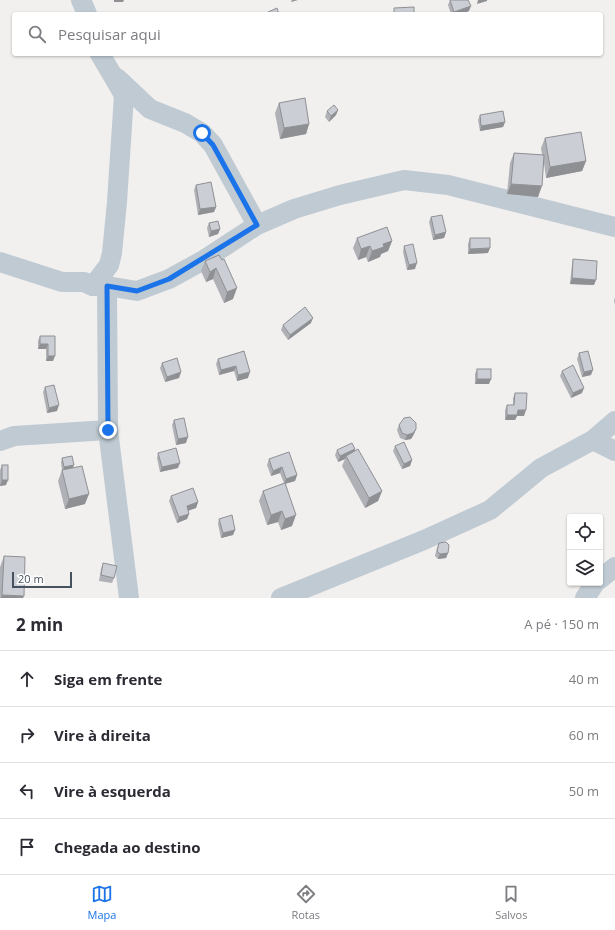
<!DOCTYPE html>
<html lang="pt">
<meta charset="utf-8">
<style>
body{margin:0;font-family:"Open Sans",sans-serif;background:#f7f7f7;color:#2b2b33}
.controls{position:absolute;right:12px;bottom:12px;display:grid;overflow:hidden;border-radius:4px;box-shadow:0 1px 3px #0004}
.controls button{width:36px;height:36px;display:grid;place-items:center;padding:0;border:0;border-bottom:1px solid #e1e1e2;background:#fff;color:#2b2b33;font:20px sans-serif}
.scale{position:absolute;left:12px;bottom:10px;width:60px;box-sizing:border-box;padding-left:4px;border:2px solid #46535e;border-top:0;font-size:11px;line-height:14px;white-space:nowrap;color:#46535e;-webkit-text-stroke:3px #fff;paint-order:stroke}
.stop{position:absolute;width:12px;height:12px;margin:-9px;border:3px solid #1a73e8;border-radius:50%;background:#fff}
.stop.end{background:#1a73e8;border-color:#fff;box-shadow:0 1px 4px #0008}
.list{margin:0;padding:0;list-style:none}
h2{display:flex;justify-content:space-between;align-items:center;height:52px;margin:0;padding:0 16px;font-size:17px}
h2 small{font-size:13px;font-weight:400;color:#7c7c81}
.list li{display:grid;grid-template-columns:26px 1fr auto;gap:12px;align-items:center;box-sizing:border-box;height:56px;padding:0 16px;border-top:1px solid #e1e1e2}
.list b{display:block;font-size:15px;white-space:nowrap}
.list em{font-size:13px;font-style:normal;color:#7c7c81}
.icon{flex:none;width:22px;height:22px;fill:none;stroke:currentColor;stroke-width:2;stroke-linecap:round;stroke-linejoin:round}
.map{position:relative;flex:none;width:615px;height:598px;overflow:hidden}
.search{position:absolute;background:#fff;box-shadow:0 1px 3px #0004;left:12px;right:12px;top:12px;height:44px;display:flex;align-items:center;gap:10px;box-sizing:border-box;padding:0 14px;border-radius:4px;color:#7c7c81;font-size:15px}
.sheet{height:276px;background:#fff}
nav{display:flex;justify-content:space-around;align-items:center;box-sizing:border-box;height:56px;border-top:1px solid #e1e1e2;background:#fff;font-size:11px;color:#7c7c81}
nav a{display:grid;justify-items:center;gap:2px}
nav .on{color:#1a73e8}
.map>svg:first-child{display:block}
</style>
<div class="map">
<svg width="615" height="598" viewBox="0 0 615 598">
<rect width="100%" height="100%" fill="#f2efef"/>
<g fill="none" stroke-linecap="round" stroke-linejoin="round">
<g stroke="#bfcad2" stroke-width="20">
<path d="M81 0 87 14"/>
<path d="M117 78 150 109 185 123 202 133 213 145 257 225"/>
<path d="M0 262 62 282H84L93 286H107L137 291 169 279 202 261 257 225 294 209 340 195 404 180 448 185 615 227"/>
<path d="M93 286 109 265 112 253 117 202 124 95 100 54"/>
<path d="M107 286 108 430 129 598"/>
<path d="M593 440 615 451"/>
<path d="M0 441 14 436 108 430"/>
<path d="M600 579 615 567"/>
<path d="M281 598 424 540 490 510 541 468 593 440 615 421"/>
<path d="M585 598 595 583"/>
</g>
</g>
<g fill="#afb1b6">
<path d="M450 0H468L469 11 461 14H451L448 5Z"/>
<path d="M279 103 309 124 306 134 280 139 275 113Z"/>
<path d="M338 110 336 115 329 122 325 117 327 111Z"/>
<path d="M480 115 505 122 503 127 480 131 478 120Z"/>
<path d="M545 138 586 161 582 171 546 178 544 163 538 197 507 194 510 163 514 153 542 155 541 148Z"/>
<path d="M196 185 216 207 214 212 198 215 194 190Z"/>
<path d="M431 217 446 232 444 238 433 240 429 222Z"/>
<path d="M209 223 220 229 218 234 209 237 207 228Z"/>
<path d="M357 238 392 241 388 251 381 254 380 257 368 262 366 257 358 260 353 248Z"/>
<path d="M470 238 488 253 468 254V244Z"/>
<path d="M404 246 415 269 407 270 403 252Z"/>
<path d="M219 255 233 299 224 303 213 279 206 282 201 271 205 261Z"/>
<path d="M573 259 594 285 570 284 572 265Z"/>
<path d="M615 297V305L614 301Z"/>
<path d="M311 323 288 340 281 330 283 325Z"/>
<path d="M40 336H55L53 361H46V349H38V341Z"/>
<path d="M244 351 248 378 237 381 234 371 219 375 216 364 218 359Z"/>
<path d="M579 353 591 375 582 377 577 359Z"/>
<path d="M162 363 181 372 179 378 165 382 160 368Z"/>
<path d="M477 369 489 384H475V374Z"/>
<path d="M562 371 582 393 571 398 560 376Z"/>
<path d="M45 387 57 411 47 413 43 392Z"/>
<path d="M515 393 524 416H517L515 420H505V410L507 405H513V398Z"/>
<path d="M174 420 186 443 176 445 172 425Z"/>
<path d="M399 425 416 429 414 434 411 439 405 440 400 438 397 430Z"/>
<path d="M395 446 412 460 410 466 402 469 393 451Z"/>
<path d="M355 449V451L382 491 378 501 365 508 342 466 345 459 338 462 335 455 337 450Z"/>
<path d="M158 453 178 468 160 472 157 458Z"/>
<path d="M62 458 73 468 85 504 65 509 58 481 62 470 61 463Z"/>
<path d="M269 459 297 475 295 481 285 484 292 526 281 530 278 522 267 525 259 501 263 491 284 483 280 473 271 476 267 465Z"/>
<path d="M2 465 6 485 0 486V470Z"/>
<path d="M171 496 198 502 196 508 188 510 189 514 187 519 177 523 169 501Z"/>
<path d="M219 519 235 530 233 535 221 538 218 524Z"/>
<path d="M439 543 448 553 446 558 438 559 435 556 437 548Z"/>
<path d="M4 556 23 598H0V567Z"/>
<path d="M103 563 114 578 112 583 99 581 101 569Z"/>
</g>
<g fill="#8e9094">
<path d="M114 0H124L123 2H114Z"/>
<path d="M292 0H298L291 2Z"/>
<path d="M478 0H487V1L477 4Z"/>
<path d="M471 6 469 11 461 14H453L454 12Z"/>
<path d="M338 110 336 115 329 122 331 116Z"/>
<path d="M505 122 503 127 480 131 481 126Z"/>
<path d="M309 124 306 134 280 139 284 128Z"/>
<path d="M586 161 582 171 546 178 550 167Z"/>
<path d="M511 184 542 186 538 197 507 194Z"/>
<path d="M216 207 214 212 198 215 200 209Z"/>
<path d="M220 229 218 234 209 237 211 231Z"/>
<path d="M446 232 444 238 433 240 435 235Z"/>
<path d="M392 241 388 251 381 254 380 257 368 262 372 251 383 244Z"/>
<path d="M370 246 366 257 358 260 361 249Z"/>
<path d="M490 248 488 253 468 254 470 249Z"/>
<path d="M417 263 415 269 407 270 409 265Z"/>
<path d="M216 268 213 279 206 282 210 272Z"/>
<path d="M572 278 596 280 594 285 570 284Z"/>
<path d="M237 288 233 299 224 303 227 292Z"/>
<path d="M313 318 311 323 288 340 290 335Z"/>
<path d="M40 344H48L46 349H38Z"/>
<path d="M48 356H55L53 361H46Z"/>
<path d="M236 366 234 371 219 375 221 370Z"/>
<path d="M593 370 591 375 582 377 584 372Z"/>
<path d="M181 372 179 378 165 382 167 377Z"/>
<path d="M250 372 248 378 237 381 238 375Z"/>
<path d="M477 379H491L489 384H475Z"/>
<path d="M584 388 582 393 571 398 573 393Z"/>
<path d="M59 405 57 411 47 413 49 408Z"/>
<path d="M518 410H526L524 416H517L515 420H505L507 415Z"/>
<path d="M416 429 414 434 411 439 405 440 407 435Z"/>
<path d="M188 437 186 443 176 445 178 439Z"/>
<path d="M355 449 353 455 346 456 345 459 338 462 340 456Z"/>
<path d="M412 460 410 466 402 469 404 464Z"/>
<path d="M180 463 178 468 160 472 162 467Z"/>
<path d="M74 465 72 470 62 472 64 467Z"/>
<path d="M282 467 280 473 271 476 273 471Z"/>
<path d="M297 475 295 481 284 484 286 479Z"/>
<path d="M2 480H8L6 485 0 486Z"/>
<path d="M382 491 378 501 365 508 369 498Z"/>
<path d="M89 494 85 504 65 509 69 499Z"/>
<path d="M198 502 196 508 185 512 187 506Z"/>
<path d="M282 511 278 522 267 525 271 515Z"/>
<path d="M189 514 187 519 177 523 179 517Z"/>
<path d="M296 515 292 526 281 530 285 519Z"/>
<path d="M235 530 233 535 221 538 223 533Z"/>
<path d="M448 553 446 558 438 559 440 554Z"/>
<path d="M2 595 24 596 23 598H1Z"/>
</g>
<g fill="#cbced4" stroke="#8e9094">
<path d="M450 0H468L471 6 454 12Z"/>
<path d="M414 7V14H394V8Z"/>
<path d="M277 8 279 14H266V13Z"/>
<path d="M305 98 309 124 284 128 279 103Z"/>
<path d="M334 105 338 110 331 116 327 111Z"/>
<path d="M503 111 505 122 481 126 480 115Z"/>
<path d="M581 132 586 161 550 167 545 138Z"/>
<path d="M514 153 544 155 542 186 511 184Z"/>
<path d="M211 182 216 207 200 209 196 185Z"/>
<path d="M442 215 446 232 435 235 431 217Z"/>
<path d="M218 221 220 229 211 231 209 223Z"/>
<path d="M387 227 392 241 383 244 384 247 372 251 370 246 361 249 357 238Z"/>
<path d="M470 238H490V248L470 249Z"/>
<path d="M413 244 417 263 409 265 404 246Z"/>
<path d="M219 255 222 260 224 259 237 288 227 292 216 268 210 272 205 261Z"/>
<path d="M573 259 597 261 596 280 572 278Z"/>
<path d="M305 307 313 318 290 335 283 325Z"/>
<path d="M40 336H55V356H48V344H40Z"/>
<path d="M244 351 250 372 238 375 236 366 221 370 218 359Z"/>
<path d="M588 351 593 370 584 372 579 353Z"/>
<path d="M177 358 181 372 167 377 162 363Z"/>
<path d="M573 365 584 388 573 393 562 371Z"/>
<rect x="477" y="369" width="14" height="10"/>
<path d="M54 385 59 405 49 408 45 387Z"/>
<path d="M515 393H527L526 410H518L517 415H507V405H514Z"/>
<path d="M410 417 416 423V429L413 433 407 435 402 433 399 425 404 418Z"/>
<path d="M184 418 188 437 178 439 174 420Z"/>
<path d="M404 442 412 460 404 464 395 446Z"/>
<path d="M352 443 355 449 340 456 337 450Z"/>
<path d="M176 448 180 463 162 467 158 453Z"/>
<path d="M358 449 382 491 369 498 346 456Z"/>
<path d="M289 452 297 475 286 479 282 467 273 471 269 459Z"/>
<path d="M72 456 74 465 64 467 62 458Z"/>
<rect x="2" y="465" width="6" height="15"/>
<path d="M82 466 89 494 69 499 62 470Z"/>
<path d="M285 483 296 515 285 519 282 511 271 515 263 491Z"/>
<path d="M193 488 198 502 187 506 189 514 179 517 171 496Z"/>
<path d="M232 515 235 530 223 533 219 519Z"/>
<path d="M446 542 449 545 448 553 440 554 437 551 439 543Z"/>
<path d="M4 556 25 557 24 596 2 595Z"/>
<path d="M103 563 117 566 114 578 101 575Z"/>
</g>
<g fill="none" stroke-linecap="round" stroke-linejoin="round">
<path stroke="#1a73e8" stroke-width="5" d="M108 430 107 286 137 291 169 279 257 225 213 145 202 133"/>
</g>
</svg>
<div class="controls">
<button><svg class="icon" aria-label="locate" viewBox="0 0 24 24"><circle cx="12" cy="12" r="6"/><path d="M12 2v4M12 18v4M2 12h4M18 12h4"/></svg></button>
<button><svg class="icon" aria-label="layers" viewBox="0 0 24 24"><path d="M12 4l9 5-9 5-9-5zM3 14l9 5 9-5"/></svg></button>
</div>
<div class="scale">20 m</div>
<div class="stop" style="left:202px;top:133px"></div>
<div class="stop end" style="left:108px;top:430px"></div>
<div class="search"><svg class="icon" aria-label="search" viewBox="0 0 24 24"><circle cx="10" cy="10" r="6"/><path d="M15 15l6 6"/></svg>Pesquisar aqui</div>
</div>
<section class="sheet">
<h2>2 min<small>A pé · 150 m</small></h2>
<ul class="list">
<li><svg class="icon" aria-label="ahead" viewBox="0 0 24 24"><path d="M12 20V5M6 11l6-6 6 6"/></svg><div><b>Siga em frente</b></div><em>40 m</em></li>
<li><svg class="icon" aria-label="right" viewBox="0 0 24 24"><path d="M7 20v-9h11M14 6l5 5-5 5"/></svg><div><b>Vire à direita</b></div><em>60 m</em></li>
<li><svg class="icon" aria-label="left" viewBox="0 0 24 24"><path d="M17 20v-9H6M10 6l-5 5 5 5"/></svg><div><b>Vire à esquerda</b></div><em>50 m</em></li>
<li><svg class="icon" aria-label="arrive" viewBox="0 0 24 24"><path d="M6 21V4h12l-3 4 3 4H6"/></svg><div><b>Chegada ao destino</b></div></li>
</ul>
</section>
<nav>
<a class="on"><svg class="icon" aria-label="map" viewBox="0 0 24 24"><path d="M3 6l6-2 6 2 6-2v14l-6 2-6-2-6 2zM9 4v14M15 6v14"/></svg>Mapa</a>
<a><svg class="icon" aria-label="directions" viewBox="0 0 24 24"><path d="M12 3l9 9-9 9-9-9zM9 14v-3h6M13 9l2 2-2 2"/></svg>Rotas</a>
<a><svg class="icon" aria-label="saved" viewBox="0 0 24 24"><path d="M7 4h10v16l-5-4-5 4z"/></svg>Salvos</a>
</nav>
